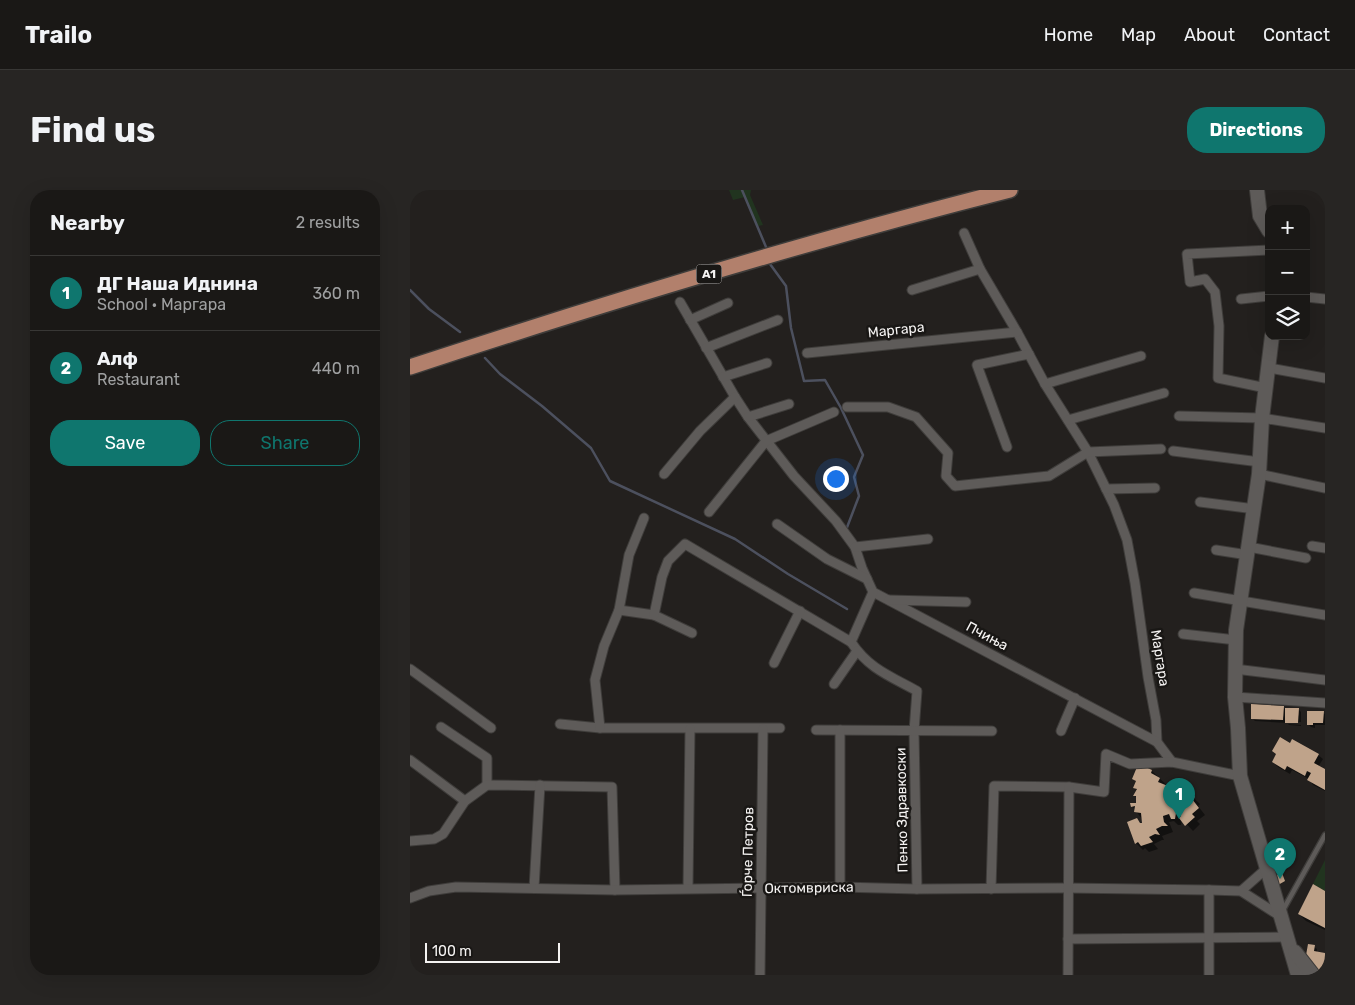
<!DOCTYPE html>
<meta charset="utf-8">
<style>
body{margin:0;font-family:Rubik,sans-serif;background:#272523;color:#f1f3f6}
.controls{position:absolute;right:15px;top:15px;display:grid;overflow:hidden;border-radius:10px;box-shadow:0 5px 20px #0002}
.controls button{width:45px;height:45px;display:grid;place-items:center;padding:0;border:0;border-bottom:1px solid #383735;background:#1a1816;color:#f1f3f6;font:25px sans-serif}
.scale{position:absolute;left:15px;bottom:12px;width:135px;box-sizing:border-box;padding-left:5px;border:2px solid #f5f3f2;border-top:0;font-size:14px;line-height:18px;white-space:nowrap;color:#f5f3f2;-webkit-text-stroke:4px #191715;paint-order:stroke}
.you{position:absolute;left:425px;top:288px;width:18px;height:18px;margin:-12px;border:4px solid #fff;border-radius:50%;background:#1a73e8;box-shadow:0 0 0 8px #1a73e833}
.badge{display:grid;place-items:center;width:32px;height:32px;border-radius:50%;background:#0f766e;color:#fff;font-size:16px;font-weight:700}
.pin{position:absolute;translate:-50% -41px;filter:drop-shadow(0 1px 2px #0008)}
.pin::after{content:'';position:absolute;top:26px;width:18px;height:15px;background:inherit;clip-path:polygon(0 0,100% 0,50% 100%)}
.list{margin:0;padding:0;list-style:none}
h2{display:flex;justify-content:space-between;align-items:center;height:65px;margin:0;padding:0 20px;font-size:21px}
h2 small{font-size:16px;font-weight:400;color:#9fa0a1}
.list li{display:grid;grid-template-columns:32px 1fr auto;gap:15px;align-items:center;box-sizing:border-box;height:75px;padding:0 20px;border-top:1px solid #383735}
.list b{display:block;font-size:19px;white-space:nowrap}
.list p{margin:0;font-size:16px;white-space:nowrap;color:#9fa0a1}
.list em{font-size:16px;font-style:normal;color:#9fa0a1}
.actions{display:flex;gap:10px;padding:15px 20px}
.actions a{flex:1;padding:11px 0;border:1px solid #0f766e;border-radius:20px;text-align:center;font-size:18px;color:#0f766e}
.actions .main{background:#0f766e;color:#fff}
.icon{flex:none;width:28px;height:28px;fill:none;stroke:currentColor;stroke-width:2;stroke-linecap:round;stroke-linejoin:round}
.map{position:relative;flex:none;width:915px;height:785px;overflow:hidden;border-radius:20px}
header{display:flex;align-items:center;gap:30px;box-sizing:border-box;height:70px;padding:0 25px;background:#1a1816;border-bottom:1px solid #383735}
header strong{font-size:24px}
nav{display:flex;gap:28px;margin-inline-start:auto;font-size:18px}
.intro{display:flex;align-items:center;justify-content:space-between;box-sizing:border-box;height:120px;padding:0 30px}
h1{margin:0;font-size:35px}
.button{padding:12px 22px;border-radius:20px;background:#0f766e;color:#fff;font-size:18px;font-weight:700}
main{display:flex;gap:30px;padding:0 30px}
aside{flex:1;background:#1a1816;border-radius:20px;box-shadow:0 5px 20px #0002}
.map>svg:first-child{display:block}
</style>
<header>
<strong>Trailo</strong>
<nav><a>Home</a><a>Map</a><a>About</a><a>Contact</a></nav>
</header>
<div class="intro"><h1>Find us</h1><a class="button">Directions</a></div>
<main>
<aside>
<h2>Nearby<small>2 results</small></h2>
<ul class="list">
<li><span class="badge">1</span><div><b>ДГ Наша Иднина</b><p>School · Маргара</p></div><em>360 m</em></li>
<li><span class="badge">2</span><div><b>Алф</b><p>Restaurant</p></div><em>440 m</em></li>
</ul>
<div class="actions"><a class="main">Save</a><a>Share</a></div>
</aside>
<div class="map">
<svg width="915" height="785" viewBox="0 0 915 785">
<rect width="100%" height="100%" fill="#23201e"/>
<g fill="#21341f">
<path d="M319 0H341L340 5 353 35 348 36 335 7 323 10Z"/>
<path d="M915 670V701L903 694Z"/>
</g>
<g fill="#0007">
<path d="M873 517 875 519H888L891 522V532H877V533L845 531 842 528Z"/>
<path d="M913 523 915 524V535H905V538L901 537 898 534Z"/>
<path d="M878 534 891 535V536L879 535Z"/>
<path d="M880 554 908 565 913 569 908 577 915 581V601L903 595 899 589 882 580 880 584 868 577 863 572Z"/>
<path d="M733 577 742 581 769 607 776 601 790 614 788 616 795 625 787 631 790 634 783 641 772 629 771 635H768L764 631 759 632 763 642 752 646 754 650H752L744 654 748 659 739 662 735 658 733 660 726 653 719 633H733L732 629 722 616 727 614V608L725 606 728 601 724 597Z"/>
<path d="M915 702V740L896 731 889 724Z"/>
<path d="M904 757 907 759V763L915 765V784L911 783 899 773Z"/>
</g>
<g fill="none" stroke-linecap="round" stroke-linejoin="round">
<g stroke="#4c505e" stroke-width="2.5">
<path d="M332 0 356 57"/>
<path d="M360 74 376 96 381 138 394 191 415 190 431 218 453 265 444 287 449 306 436 340"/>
<path d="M0 100 19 119 50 142"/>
<path d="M75 168 90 184 132 216 181 258 200 291 325 349 378 384 437 419"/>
</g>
</g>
<g fill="#bfa38a">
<path d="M841 514 874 516 873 530 841 529Z"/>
<path d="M875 518H889L888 533H875Z"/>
<path d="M897 521H914L913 533H903V535H897Z"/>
<path d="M870 547 880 553 882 549 909 564 904 573 915 579V600L897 590 901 583 897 581 895 586 877 576 875 580 862 572 866 564 862 561Z"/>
<path d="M733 576 742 580 741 583 750 588 748 592 758 596 755 603H766V610L771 609 768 606 777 599 785 607 782 609 789 618 782 624 785 627 775 636 769 628 771 626 769 623H766L765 629H761L759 624 753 626 754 632 758 636H752L746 639 750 645 745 644 739 647 743 652 731 656 728 652 725 654 717 632 727 628 730 633H732L731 623 724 622 725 616 721 617 720 613H726V606H723L727 599 723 598 726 591 722 589 727 577 731 579Z"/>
<path d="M872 683 875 691 868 695 864 686Z"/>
<path d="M903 694 915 701V738L888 724Z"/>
<path d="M898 754 905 755 904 761 915 763V782L907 781V778L901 776 902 772 895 771Z"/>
</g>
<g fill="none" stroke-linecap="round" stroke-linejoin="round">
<g stroke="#3f3d3b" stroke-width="7">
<path id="lane" d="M873 720 915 645"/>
</g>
<g stroke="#3f3d3b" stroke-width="11">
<g id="street">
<path d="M554 43 570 79 607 142 635 194 678 262 704 315 717 350 725 393 738 487 746 530 747 552 762 572"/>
<path d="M502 100 570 79"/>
<path d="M896 107 915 109"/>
<path d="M831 109 859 106"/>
<path d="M270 112 325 207 338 227 384 286 426 331 445 357 452 378 463 402 747 552"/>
<path d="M280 130 318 113"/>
<path d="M296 158 368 130"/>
<path d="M397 163 607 142"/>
<path d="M859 178 915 188"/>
<path d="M313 187 357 173"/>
<path d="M635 194 731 166"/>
<path d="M856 198 808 188 809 136 805 102 795 89 780 92 777 64 859 60"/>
<path d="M437 217H478L506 227 538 263 536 286 545 296 639 286 678 262 751 259"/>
<path d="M769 226 852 228 915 238"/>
<path d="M338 227 379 214"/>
<path d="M658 230 754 203"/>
<path d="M597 257 567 175 619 164"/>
<path d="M763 261 850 272"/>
<path d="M254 284 290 241 325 207"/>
<path d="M849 284 915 298"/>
<path d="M696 299 745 298"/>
<path d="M790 312 845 319"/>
<path d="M299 322 356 251 424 222"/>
<path d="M367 334 417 369 457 389"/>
<path d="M902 356 915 358"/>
<path d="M445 357 518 349"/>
<path d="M839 357 896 368"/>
<path d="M806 360 838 365"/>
<path d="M463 402 441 452C459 479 480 486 507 501L504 541 507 699"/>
<path d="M784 403 915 425"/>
<path d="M479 410 556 412"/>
<path d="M209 420 244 425 282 443"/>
<path d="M244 425 252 387 258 371 275 354 441 452"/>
<path d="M773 444 826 450"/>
<path d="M364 473 390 421"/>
<path d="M0 479 81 538"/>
<path d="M825 479 915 490"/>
<path d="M424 494 447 461"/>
<path d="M825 507 915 513"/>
<path d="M150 534 190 538H370"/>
<path d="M31 537 77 568V595"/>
<path d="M190 538 185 490 194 456 209 420 219 365 234 328"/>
<path d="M406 540 582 541"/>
<path d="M651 541 665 508"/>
<path d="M0 570 55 611"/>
<path d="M0 651 24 649 33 644 55 611 77 595 202 597 205 700"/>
<path d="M430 697V540"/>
<path d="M124 698 130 595"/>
<path d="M278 698 280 539"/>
<path d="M581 699 584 596 659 597 694 602 696 564 720 574 762 572 830 586"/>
<path d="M831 701 857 678"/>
<path d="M0 708 19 701 46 697 205 700 430 697 507 699 657 698 799 700 831 701 870 726"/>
<path d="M658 749 877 747"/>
<path d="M350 785 353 539"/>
<path d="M658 785 659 597"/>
<path d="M799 785V700"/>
</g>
</g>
<g stroke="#3f3d3b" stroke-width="16">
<g id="secondary">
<path d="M847 0 850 26 859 41"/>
<path d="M862 146 852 228 849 284 826 440 825 507 828 538 830 586 888 785"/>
<path d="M885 762 903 785"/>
</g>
</g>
<g stroke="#3f3d3b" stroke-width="18">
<path id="primary" d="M0 177C198 112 398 51 600 0"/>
</g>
<use href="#lane" stroke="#5e5b59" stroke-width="4.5"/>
<use href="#street" stroke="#5e5b59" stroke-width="9"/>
<use href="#secondary" stroke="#5e5b59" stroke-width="14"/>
<use href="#primary" stroke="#b2806c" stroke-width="15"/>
</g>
<g text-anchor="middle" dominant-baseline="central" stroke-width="5" stroke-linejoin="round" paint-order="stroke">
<rect fill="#191715" stroke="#b3b1b0" stroke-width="1" x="286.5" y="74.5" width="25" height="19" rx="4"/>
<g font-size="12" font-weight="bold" fill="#f5f3f2">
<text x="299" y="84">A1</text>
</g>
<g font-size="14" fill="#f5f3f2" stroke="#191715">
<text transform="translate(486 140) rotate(-6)">Маргара</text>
<text transform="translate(577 446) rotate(28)">Пчиња</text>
<text transform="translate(750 468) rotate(81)">Маргара</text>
<text transform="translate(492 620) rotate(-91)">Пенко Здравкоски</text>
<text transform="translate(338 662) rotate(-89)">Ѓорче Петров</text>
<text transform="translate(399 698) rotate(-1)">Октомвриска</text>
</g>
</g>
</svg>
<div class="controls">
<button>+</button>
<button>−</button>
<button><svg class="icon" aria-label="layers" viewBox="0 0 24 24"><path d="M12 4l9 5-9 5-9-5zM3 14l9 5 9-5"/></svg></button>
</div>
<div class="scale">100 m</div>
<div class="you"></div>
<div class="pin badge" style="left:769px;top:629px">1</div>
<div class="pin badge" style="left:870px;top:689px">2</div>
</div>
</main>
